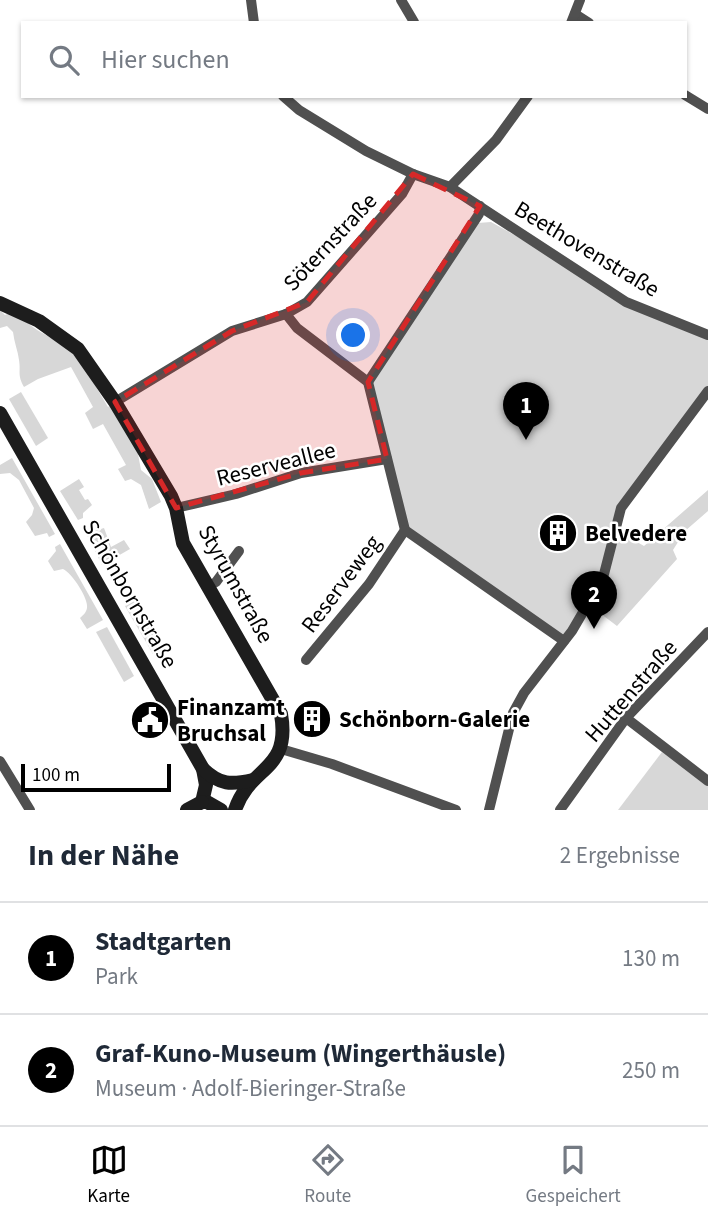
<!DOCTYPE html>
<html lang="de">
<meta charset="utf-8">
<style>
body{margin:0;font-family:"Source Sans 3",sans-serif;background:#f6f6f7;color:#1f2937}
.scale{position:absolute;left:21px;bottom:18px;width:150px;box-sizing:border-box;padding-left:7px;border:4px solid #000;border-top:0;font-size:19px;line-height:24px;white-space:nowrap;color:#000;-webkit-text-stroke:5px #fff;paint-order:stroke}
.you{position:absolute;left:354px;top:336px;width:24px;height:24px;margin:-18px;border:5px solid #fff;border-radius:50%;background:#1a73e8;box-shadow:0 0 0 10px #1a73e833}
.badge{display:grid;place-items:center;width:46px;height:46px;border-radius:50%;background:#000;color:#fff;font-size:23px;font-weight:700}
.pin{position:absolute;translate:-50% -58px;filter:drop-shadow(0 2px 4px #0008)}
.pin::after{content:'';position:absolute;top:37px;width:24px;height:21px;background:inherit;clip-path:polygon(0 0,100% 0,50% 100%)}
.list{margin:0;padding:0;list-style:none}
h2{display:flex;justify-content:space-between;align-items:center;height:91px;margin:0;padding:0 28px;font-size:30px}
h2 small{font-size:23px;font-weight:400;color:#747a83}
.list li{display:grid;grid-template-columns:46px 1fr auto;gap:21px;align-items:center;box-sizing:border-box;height:112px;padding:0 28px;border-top:2px solid #e0e1e3}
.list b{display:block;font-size:26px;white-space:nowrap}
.list p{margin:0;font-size:23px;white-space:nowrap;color:#747a83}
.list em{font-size:23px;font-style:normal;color:#747a83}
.icon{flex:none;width:38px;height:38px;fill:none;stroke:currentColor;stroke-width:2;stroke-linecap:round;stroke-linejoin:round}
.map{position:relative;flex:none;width:708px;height:810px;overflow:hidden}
.search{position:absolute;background:#fff;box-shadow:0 2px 5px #0004;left:21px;right:21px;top:21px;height:77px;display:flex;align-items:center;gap:18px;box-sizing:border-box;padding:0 24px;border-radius:0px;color:#747a83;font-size:26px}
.sheet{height:315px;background:#fff}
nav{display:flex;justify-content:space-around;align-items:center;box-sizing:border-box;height:98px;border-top:2px solid #e0e1e3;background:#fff;font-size:19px;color:#747a83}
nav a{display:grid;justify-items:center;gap:4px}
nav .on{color:#000}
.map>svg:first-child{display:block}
</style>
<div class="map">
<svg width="708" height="810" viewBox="0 0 708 810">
<rect width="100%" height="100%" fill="#fff"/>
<g fill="#d7d7d7">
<path d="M491 222 552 256 626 304 708 339V386L645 471 613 528 644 546 708 490V511L685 531 673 550 677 559 617 626 588 604 564 636 408 529 364 382 478 223Z"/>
<path d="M17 309C27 331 54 335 71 352 86 367 97 389 108 407L115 402 138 454 141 470 152 479 161 502 149 509 141 485 131 479 125 481 118 469 126 465 103 424 93 429 85 413 93 407 71 367 38 379 24 387C17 374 21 373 19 360 18 351 14 342 13 332L7 326 0 328V310L5 315Z"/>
<path d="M21 392 48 438 36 446 9 399Z"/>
<path d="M12 458 55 534 49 537 47 533 35 536 26 522 32 515 34 508 19 480 10 473 0 474V465Z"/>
<path d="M79 479 84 487 79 490 85 500 88 499 92 505 83 513V518L78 520 60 491Z"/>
<path d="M90 528 94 531 104 528 111 547 124 540 130 549 102 565 85 531Z"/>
<path d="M60 544 103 620 87 629 80 618C84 614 86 613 87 608 89 599 72 573 63 569L54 571 48 561 56 551 55 547Z"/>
<path d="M137 599 164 648 153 654 125 606Z"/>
<path d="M107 627 134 676 124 682 96 632Z"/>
<path d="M662 752 708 784V810H618Z"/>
</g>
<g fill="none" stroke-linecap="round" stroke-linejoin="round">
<g stroke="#505050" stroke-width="10">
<path d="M251 0 254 23"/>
<path d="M401 0 414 22"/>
<path d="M575 14 589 23"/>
<path d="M571 23 580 0"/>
<path d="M685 95 708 109"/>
<path d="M283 96 299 110 366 151 413 174 450 187 626 302 708 335"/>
<path d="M450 187 496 140 528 96"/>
<path d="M286 314 297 328 368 382 405 530 564 641"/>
<path d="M368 382 479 214 480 206"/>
<path d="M115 402 232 331 286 314 307 302 402 194 413 174"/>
<path d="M176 508 236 494 301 473 387 459"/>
<path d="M209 586 216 582 239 551"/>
<path d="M306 660 369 584 405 530"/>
<path d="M626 718 708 781"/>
<path d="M281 749 332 764 456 810"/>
<path d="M0 761 30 810"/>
<path d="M489 810 513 713 524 693 572 631 603 578 621 508 708 391"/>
<path d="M560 810 626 718 708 632"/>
</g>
<g stroke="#1d1d1d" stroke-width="14">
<path d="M0 303 39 321 78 349 115 402 171 496 176 508 183 543 281 714C291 772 250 765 235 810"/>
<path d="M0 413 203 769 206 785 202 802"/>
<path d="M203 769C220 785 231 785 253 780"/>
<path d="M202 802H207L221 810"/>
<path d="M187 810 202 802"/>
</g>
</g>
<path fill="#d62828" fill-opacity="0.2" stroke="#d62828" stroke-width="5" stroke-dasharray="14 9" stroke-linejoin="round" d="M413 174 480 206 368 382 387 459 301 473 176 508 115 402 232 331 307 302Z"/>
<defs>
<g id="building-disc" transform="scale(2.0125)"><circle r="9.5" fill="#000" stroke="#fff"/><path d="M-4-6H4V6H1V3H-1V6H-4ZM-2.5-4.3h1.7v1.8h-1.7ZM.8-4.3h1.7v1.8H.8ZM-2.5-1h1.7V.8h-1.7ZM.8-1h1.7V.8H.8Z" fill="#fff"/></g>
<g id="civic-disc" transform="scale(2.0125)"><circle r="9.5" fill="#000" stroke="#fff"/><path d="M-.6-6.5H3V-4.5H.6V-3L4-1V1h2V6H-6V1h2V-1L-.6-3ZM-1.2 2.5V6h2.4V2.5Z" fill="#fff"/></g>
</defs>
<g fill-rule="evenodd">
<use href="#building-disc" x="558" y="533"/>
<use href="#building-disc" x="312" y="719"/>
<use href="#civic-disc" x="150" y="720"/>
</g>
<g text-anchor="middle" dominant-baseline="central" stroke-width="5" stroke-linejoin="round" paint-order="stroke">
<g font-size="23" fill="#000" stroke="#fff">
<text transform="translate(330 242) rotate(-47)">Söternstraße</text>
<text transform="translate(587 249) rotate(31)">Beethovenstraße</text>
<text transform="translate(276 464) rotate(-14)">Reserveallee</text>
<text transform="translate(236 584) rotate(61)">Styrumstraße</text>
<text transform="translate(341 584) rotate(-53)">Reserveweg</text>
<text transform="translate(130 594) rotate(60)">Schönbornstraße</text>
<text transform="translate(631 691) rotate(-49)">Huttenstraße</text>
</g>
<g font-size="23" font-weight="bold" fill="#000" stroke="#fff" text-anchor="start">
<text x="585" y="533">Belvedere</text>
<text x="177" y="707">Finanzamt<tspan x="177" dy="26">Bruchsal</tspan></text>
<text x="339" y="719">Schönborn-Galerie</text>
</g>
</g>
</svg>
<div class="scale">100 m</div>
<div class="you"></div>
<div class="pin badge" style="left:526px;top:440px">1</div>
<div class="pin badge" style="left:594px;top:629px">2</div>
<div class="search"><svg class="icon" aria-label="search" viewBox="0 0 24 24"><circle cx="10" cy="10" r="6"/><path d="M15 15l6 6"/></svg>Hier suchen</div>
</div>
<section class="sheet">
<h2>In der Nähe<small>2 Ergebnisse</small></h2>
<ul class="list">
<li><span class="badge">1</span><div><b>Stadtgarten</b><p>Park</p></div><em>130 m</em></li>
<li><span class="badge">2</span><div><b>Graf-Kuno-Museum (Wingerthäusle)</b><p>Museum · Adolf-Bieringer-Straße</p></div><em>250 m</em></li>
</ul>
</section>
<nav>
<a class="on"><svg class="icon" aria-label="map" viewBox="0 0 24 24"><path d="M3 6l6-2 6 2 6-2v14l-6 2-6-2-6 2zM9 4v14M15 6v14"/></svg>Karte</a>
<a><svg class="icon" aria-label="directions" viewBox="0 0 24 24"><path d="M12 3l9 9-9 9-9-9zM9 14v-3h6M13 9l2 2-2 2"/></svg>Route</a>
<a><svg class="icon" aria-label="saved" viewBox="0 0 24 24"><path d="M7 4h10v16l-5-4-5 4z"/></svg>Gespeichert</a>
</nav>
